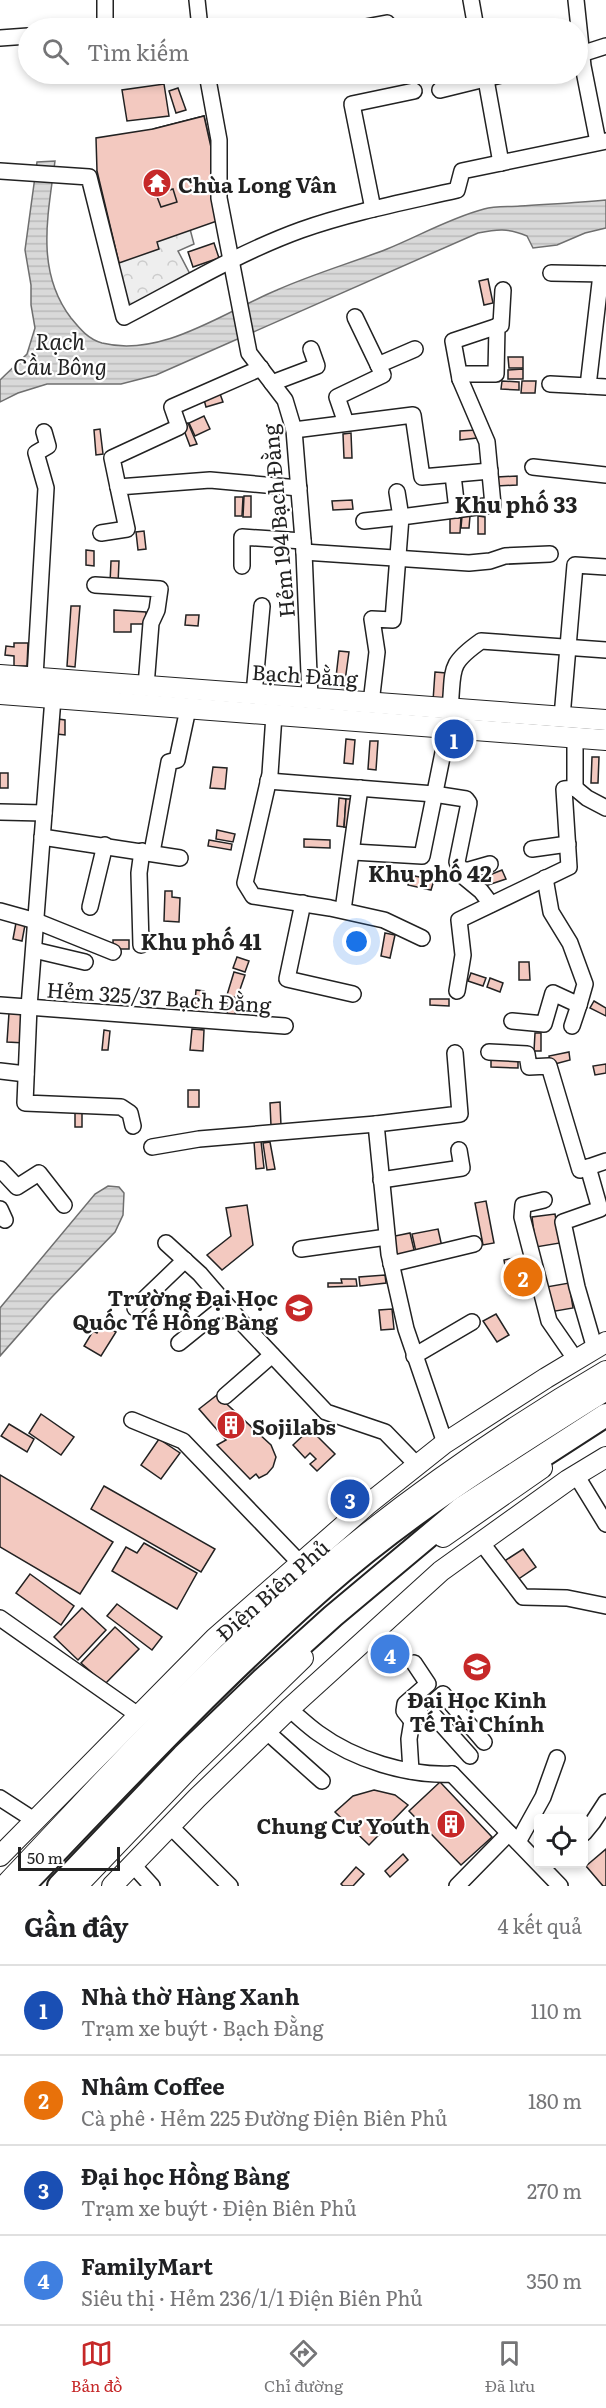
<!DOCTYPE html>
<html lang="vi">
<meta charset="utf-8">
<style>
body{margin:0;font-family:Literata,serif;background:#f6f6f6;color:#202124}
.controls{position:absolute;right:18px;bottom:18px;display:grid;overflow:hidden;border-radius:6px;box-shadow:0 3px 9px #0003}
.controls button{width:54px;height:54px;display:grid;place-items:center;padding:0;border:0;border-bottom:2px solid #e0e0e0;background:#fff;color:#202124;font:30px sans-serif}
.scale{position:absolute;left:18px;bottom:15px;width:102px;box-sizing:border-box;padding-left:6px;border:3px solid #222;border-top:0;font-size:16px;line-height:21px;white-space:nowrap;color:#222;-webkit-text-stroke:4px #fff;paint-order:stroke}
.you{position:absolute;left:357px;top:942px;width:21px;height:21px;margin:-15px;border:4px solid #fff;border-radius:50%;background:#1a73e8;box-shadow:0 0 0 9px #1a73e833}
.badge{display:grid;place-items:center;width:39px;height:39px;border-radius:50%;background:#c62828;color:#fff;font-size:20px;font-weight:700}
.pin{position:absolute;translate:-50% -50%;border:3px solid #fff;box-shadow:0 2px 6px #0006}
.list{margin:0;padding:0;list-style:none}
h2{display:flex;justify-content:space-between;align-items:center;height:78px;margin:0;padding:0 24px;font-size:26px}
h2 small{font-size:20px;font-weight:400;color:#757577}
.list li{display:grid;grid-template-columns:39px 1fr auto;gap:18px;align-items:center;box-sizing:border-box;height:90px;padding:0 24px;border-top:2px solid #e0e0e0}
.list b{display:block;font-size:22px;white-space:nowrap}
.list p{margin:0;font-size:20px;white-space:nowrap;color:#757577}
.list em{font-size:20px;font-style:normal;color:#757577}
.icon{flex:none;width:33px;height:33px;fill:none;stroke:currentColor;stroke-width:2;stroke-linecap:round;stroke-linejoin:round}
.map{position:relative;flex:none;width:606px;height:1886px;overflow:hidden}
.search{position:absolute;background:#fff;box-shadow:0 3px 9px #0003;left:18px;right:18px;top:18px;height:66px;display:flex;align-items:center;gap:15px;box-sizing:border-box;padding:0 21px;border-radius:33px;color:#757577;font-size:22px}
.sheet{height:438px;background:#fff}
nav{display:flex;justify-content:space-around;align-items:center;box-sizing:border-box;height:84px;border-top:2px solid #e0e0e0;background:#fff;font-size:16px;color:#757577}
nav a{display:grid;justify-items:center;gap:3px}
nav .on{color:#c62828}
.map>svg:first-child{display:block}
</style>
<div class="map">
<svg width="606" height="1886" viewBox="0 0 606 1886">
<defs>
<pattern id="forest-crowns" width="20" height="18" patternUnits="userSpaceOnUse" patternTransform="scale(1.5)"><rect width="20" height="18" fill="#eee"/><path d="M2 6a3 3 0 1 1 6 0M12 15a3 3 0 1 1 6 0" fill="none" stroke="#ccc"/></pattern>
<pattern id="water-rules" width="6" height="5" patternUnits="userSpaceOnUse" patternTransform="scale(1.5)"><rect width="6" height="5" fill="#d9d9d9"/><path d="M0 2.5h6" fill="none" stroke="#bababa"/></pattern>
</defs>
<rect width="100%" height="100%" fill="#fff"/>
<path fill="url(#forest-crowns)" stroke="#6f6f6f" stroke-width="1.5" d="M97 171 190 229 194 244 178 251 191 276 126 308Z"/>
<g fill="url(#water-rules)" stroke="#6f6f6f" stroke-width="1.5">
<path d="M55 161C48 215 35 271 71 318 80 329 88 339 102 343 162 358 224 312 277 290 313 274 351 263 387 249 419 236 450 218 484 209 495 206 508 207 520 206 549 204 577 203 606 200V228L585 233 557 245 533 248 527 236C507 228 498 229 478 233L156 375 121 384H47L18 393 0 402V380L27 354 35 328 31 305V285L25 250 37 162Z"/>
<path d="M108 1186 119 1187 124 1193 123 1215 115 1232 51 1298 0 1356V1308L95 1194Z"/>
</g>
<g fill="#f3c9c0" stroke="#222" stroke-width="1.5">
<path d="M164 84 169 116 127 121 122 90Z"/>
<path d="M178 88 186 110 176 113 169 91Z"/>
<path d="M204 116 215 165 130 195 116 152 155 137 153 129Z"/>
<path d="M204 116 215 165 217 221 157 242 159 249 119 263 97 171 96 138 153 129Z"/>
<path d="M173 189 177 202 161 207 156 194Z"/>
<path d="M214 243 219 258 193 267 188 252Z"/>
<path d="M488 279 493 303 484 305 479 281Z"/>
<path d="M508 357H523V368H509Z"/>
<path d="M523 369V379H508V370Z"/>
<path d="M502 381 519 382V390L501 389Z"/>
<path d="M522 381H536L535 393H521Z"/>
<path d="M219 391 223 402 206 407 203 396Z"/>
<path d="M204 416 210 429 195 436 189 423Z"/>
<path d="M188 423 197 444 190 446 182 425Z"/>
<path d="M100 429 103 454 96 455 94 430Z"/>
<path d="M477 430V438L460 440V431Z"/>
<path d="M351 433 352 458H344L343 434Z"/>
<path d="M517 476V485L497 486V477Z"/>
<path d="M244 496H251V517H243Z"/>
<path d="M235 497H243L242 516H235Z"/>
<path d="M352 500 353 509 333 510 332 501Z"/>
<path d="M450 516H461L460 533H450Z"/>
<path d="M462 516H470L469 528H461Z"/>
<path d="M478 516 485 517V534H478Z"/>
<path d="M144 531 146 549 138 550 136 532Z"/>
<path d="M86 550 94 551V566L86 565Z"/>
<path d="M111 561H119L118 584 110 583Z"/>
<path d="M71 606H80L75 667 67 666Z"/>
<path d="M114 610 146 612V624H131V632H114Z"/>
<path d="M186 615H199L198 626 185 625Z"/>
<path d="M14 643H28L27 666H14V656L5 655 6 646 14 647Z"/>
<path d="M339 651 349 652 344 688 335 686Z"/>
<path d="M435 672 446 673 444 702 433 701Z"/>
<path d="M58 719 65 720V735L57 734Z"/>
<path d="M346 739 355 740 353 764 344 763Z"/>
<path d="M370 741H378L376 770 368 769Z"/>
<path d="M592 757H599L598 783H591Z"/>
<path d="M213 767 227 768 225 789 210 788Z"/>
<rect x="0" y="773" width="8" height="15"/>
<path d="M339 798 346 799 344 827 337 826Z"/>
<path d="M346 799H354L352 828 344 827Z"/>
<path d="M217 830 235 834 233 842 216 839Z"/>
<path d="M304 839 330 840V848L304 847Z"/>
<path d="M209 840 232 844 231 850 208 846Z"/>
<path d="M502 870 506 879 485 886 482 878Z"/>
<path d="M410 875 434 880 431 890 408 885Z"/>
<path d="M165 891H172V897L180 898 179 922 164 921Z"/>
<path d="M16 923 25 925 22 941 13 939Z"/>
<path d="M385 933 395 935 390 958 381 956Z"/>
<rect x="113" y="940" width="16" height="9"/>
<path d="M237 957 249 961 245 972 233 968Z"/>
<path d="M519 962H529L530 980H519Z"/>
<path d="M234 972 245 975 237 998 227 995Z"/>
<path d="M471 973 486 978 483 986 468 981Z"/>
<path d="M490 978 503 983 500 992 487 987Z"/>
<path d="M196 990 204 991 202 1015 194 1014Z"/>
<path d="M228 999 236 1000 235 1020 227 1019Z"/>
<path d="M430 999H449V1006L430 1005Z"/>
<path d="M594 1001 606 1008V1016L590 1008Z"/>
<path d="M9 1013 27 1014 25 1043 7 1042Z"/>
<path d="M192 1029 204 1030 203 1051 190 1050Z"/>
<path d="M104 1030 110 1031 108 1050H102Z"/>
<path d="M535 1033H541V1051H534Z"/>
<path d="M569 1052 570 1060 551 1065 549 1056Z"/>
<path d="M491 1057 518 1058V1068L491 1067Z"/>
<path d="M606 1064V1073L595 1075 593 1066Z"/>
<rect x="188" y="1090" width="11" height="17"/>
<path d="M280 1102 281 1126H271L270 1103Z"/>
<rect x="75" y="1108" width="7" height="19"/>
<path d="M261 1141 264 1168 256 1169 254 1142Z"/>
<path d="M270 1142 275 1169 267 1170 263 1143Z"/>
<path d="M486 1201 494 1243 483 1245 475 1203Z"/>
<path d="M247 1205 253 1245 222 1270 207 1255 231 1236 226 1208Z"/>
<path d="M555 1214 560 1243 536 1247 532 1217Z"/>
<path d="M438 1229 442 1247 416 1252 412 1234Z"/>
<path d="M410 1233 415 1254 394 1259 390 1237Z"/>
<path d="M525 1256 532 1291 511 1295 509 1285 518 1283 515 1270 506 1271 504 1260Z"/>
<path d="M385 1275 386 1283 360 1286 359 1277Z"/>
<path d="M341 1279H356L357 1286 328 1287V1283H342Z"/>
<path d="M569 1283 573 1308 550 1312 546 1287Z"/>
<path d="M392 1309 394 1329 381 1330 379 1310Z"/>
<path d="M496 1314 509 1335 497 1342 483 1321Z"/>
<path d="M102 1324 116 1332 101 1356 84 1346 93 1331 97 1333Z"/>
<path d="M217 1395 271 1445 276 1457 273 1467 267 1474 259 1478 256 1474 250 1479 217 1445 226 1440 199 1409Z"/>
<path d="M41 1414 74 1437 61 1455 29 1433Z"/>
<path d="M9 1424 34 1439 27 1452 1 1436Z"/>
<path d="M310 1429 335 1454 317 1471 310 1464 316 1459 310 1453 305 1458 293 1445Z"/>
<path d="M159 1439 180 1453 161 1479 141 1465Z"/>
<path d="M0 1475 113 1542 80 1594 0 1547Z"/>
<path d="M104 1486 215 1549 201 1572 91 1509Z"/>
<path d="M144 1543 197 1573 177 1609 112 1571 126 1547 137 1553Z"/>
<path d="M523 1549 536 1567 517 1580 503 1562Z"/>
<path d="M30 1574 74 1606 61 1625 16 1593Z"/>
<path d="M117 1604 162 1637 152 1650 107 1616Z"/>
<path d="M82 1608 106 1630 78 1660 54 1637Z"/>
<path d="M115 1627 139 1649 105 1684 81 1663Z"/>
<path d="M440 1782 492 1837 461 1865 409 1811Z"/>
<path d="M374 1790 395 1795 408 1805 369 1845 335 1812 353 1796Z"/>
<path d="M606 1849V1886H603L586 1866Z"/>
<path d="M403 1854 408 1860 390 1877 385 1871Z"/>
<path d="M356 1867 364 1874 353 1886H343L341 1884Z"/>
</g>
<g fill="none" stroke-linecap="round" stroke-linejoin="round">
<g stroke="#222" stroke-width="18">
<g id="minor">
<path d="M105 0V28"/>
<path d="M197 0 200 28"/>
<path d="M471 0 476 28"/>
<path d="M576 0 583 66 598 142"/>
<path d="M360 28 387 23"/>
<path d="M0 38 28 36"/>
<path d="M578 55 606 46"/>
<path d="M207 74 219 140V198L249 353 285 400 294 430 304 552 310 698"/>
<path d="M485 74 501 163"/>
<path d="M440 90 505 74"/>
<path d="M0 171 89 177 124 317C182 287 240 252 301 230 352 212 405 202 457 190L462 171 606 141"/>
<path d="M373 209 352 104 414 91"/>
<path d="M551 273 606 274"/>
<path d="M601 274 588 386 606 387"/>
<path d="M378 365 415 349"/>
<path d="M460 379 466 374H496L497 326"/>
<path d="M272 383 317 366 311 349"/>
<path d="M550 384 588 386"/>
<path d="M346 423 337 397 383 375 355 317"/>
<path d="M294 430 413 415 422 477 490 471"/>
<path d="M533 467 606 475"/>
<path d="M453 475 457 510"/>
<path d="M118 487 112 458 179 427 172 407 261 368"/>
<path d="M364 521 401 517 397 492"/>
<path d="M101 533 127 529 118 487 210 480 299 488"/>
<path d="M304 552 469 563 490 561 505 556 550 554"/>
<path d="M242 566V537L303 541"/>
<path d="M95 585 160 589 157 610 151 623 146 686"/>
<path d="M35 677 46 488 36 453 48 446 44 432"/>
<path d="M254 694 262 606"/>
<path d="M53 698 29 1007 25 1103 121 1107 130 1113 133 1126"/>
<path d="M371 703 377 652 372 619 393 620 401 517 493 505 487 442 460 379 453 341 501 325 503 290"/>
<path d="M450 708C454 669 447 665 481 641L606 650"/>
<path d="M274 715 270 774 245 883 253 896 330 908 384 920 422 938"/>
<path d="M562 717 575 565 606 567"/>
<path d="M268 781 434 794 466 799 469 803 457 862 464 877 481 891 491 904"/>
<path d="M575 788 587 798 606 808"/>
<path d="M0 812 44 813"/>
<path d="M42 837 180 858"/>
<path d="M532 849 568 844"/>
<path d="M152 852 169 762 177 760 188 709"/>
<path d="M353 852 422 856 448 728"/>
<path d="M459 870H469L490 864"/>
<path d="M303 903 287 979 353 994"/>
<path d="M90 907 105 845"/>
<path d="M343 910 360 788"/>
<path d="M0 911 36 921 113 952"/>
<path d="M141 945 139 873 142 851"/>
<path d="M34 950 85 962"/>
<path d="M457 991 463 955 459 920 569 867 564 789 575 788V737"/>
<path d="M0 1005 285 1026"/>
<path d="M512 1021 544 1024 553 993 579 1005 585 984 570 943 551 912 545 878"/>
<path d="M572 1026 579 1005"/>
<path d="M489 1052 527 1054 529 1067 549 1066 580 1170 606 1161"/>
<path d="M0 1071 26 1074"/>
<path d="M152 1147 199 1139 376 1124"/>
<path d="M588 1167 600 1209 563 1222 577 1287 595 1349"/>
<path d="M0 1169 17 1187 39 1173 64 1205"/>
<path d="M381 1180 462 1168 459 1150"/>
<path d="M544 1200 523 1205 522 1217 549 1321 576 1360"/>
<path d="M0 1209 5 1220"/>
<path d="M166 1243 200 1274 244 1325 326 1412 385 1432 417 1465"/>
<path d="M301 1249 387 1237"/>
<path d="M391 1264 474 1244"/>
<path d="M135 1308 185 1260"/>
<path d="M179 1343 226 1305"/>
<path d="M414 1356 472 1322"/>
<path d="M225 1396 272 1355"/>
<path d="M132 1420 183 1441 300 1563"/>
<path d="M445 1443 406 1329 389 1254 376 1124 460 1114 455 1053"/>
<path d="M576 1475 606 1524"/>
<path d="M481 1542 523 1597 567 1598 606 1606"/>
<path d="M0 1618 138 1715"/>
<path d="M427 1708 470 1756"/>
<path d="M289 1709C299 1717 308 1726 318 1733 355 1760 407 1776 452 1774"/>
<path d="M412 1721 404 1711 405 1704 428 1684 414 1663"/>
<path d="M266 1731 322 1781"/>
<path d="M411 1771 409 1739 412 1721 443 1694 484 1742"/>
<path d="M452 1774 560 1886"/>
<path d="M0 1798 34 1820"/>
<path d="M170 1826 230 1886"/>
<path d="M584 1833 593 1822 606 1802"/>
<path d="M518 1842 543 1797 557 1758"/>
<path d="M133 1865 152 1886"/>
<path d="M457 1886 509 1833"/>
</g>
</g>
<g stroke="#222" stroke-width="22">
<g id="major">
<path d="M0 675 606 720"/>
<path d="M0 694 606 740"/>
<path d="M443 1537 542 1468"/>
<path id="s1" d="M0 1856 215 1638 367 1505 445 1443 546 1378 606 1342"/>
<path d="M4 1886C100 1785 193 1680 299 1589 394 1508 498 1434 606 1371"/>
<path d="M77 1886 192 1766 303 1658"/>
<path d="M112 1886 197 1798 289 1709 441 1571 568 1480 606 1457"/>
</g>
</g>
<g stroke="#222" stroke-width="26">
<g id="highway">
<path d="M23 1886C121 1784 217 1681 323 1588 410 1511 509 1450 606 1389"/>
<path d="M59 1886 183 1756 262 1680 333 1616 462 1508 606 1415"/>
</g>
</g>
<use href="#minor" stroke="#fff" stroke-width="15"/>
<use href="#major" stroke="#fff" stroke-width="20"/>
<use href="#highway" stroke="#fff" stroke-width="22"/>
</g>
<defs>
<g id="temple-disc" transform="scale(1.5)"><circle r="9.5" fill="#c62828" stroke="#fff"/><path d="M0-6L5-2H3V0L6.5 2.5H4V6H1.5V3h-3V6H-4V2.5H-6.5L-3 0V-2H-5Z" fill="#fff"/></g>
<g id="university-disc" transform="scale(1.5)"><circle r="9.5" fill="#c62828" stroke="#fff"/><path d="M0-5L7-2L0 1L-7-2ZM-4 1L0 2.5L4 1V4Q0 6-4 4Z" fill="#fff"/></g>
<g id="building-disc" transform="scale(1.5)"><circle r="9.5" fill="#c62828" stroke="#fff"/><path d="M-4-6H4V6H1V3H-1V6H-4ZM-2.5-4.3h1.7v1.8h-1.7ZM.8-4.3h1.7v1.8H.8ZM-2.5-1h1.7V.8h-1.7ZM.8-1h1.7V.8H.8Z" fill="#fff"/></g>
<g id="school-disc" transform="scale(1.5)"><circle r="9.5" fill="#c62828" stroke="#fff"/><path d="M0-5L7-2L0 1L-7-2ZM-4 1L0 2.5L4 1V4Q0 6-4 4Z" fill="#fff"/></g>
</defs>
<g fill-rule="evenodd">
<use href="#temple-disc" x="157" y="183"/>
<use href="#university-disc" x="299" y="1308"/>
<use href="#building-disc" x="231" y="1425"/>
<use href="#school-disc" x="477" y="1667"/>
<use href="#building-disc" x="451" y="1824"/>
</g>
<g text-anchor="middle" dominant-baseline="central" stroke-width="4.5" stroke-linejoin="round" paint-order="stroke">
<g font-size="21" font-weight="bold" fill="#222" stroke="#fff" text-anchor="start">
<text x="178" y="183">Chùa Long Vân</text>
<text x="278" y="1296" text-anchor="end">Trường Đại Học<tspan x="278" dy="24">Quốc Tế Hồng Bàng</tspan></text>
<text x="252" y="1425">Sojilabs</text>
<text x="477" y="1698" text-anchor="middle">Đại Học Kinh<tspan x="477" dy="24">Tế Tài Chính</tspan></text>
<text x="430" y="1824" text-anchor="end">Chung Cư Youth</text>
</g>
<g font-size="21" fill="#222" stroke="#fff">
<text transform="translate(277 521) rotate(-95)">Hẻm 194 Bạch Đằng</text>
<text transform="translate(305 674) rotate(4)">Bạch Đằng</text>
<text transform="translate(159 996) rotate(4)">Hẻm 325/37 Bạch Đằng</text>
<text stroke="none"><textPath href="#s1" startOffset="381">Điện Biên Phủ</textPath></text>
</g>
<g font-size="22" font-style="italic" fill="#222" stroke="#fff">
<text x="60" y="340">Rạch<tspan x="60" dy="25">Cầu Bông</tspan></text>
</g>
<g font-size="22" font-weight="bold" fill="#222" stroke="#fff">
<text x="516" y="503">Khu phố 33</text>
<text x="430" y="872">Khu phố 42</text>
<text x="201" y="940">Khu phố 41</text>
</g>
</g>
</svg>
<div class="controls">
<button><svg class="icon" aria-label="locate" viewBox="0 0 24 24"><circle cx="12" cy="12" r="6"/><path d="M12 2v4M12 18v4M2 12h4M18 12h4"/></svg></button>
</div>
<div class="scale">50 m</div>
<div class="you"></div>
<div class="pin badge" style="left:454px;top:739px;background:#1a4fb4">1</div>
<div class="pin badge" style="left:523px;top:1277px;background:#e8710a">2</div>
<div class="pin badge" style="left:350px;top:1499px;background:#1a4fb4">3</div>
<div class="pin badge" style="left:390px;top:1654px;background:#3f7fe0">4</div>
<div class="search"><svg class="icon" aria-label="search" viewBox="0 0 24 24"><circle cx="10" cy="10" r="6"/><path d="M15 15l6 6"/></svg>Tìm kiếm</div>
</div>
<section class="sheet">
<h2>Gần đây<small>4 kết quả</small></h2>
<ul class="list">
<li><span class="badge" style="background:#1a4fb4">1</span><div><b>Nhà thờ Hàng Xanh</b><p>Trạm xe buýt · Bạch Đằng</p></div><em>110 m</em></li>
<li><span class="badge" style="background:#e8710a">2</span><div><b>Nhâm Coffee</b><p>Cà phê · Hẻm 225 Đường Điện Biên Phủ</p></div><em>180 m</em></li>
<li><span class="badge" style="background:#1a4fb4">3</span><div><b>Đại học Hồng Bàng</b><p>Trạm xe buýt · Điện Biên Phủ</p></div><em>270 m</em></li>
<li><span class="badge" style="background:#3f7fe0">4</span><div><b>FamilyMart</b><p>Siêu thị · Hẻm 236/1/1 Điện Biên Phủ</p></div><em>350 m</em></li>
</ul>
</section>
<nav>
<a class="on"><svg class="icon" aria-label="map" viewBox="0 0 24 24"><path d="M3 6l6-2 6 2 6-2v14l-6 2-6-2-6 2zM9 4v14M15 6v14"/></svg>Bản đồ</a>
<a><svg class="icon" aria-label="directions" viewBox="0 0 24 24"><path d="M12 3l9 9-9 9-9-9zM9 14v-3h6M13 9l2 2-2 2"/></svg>Chỉ đường</a>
<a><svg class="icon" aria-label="saved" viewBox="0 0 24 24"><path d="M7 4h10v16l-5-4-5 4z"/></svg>Đã lưu</a>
</nav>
